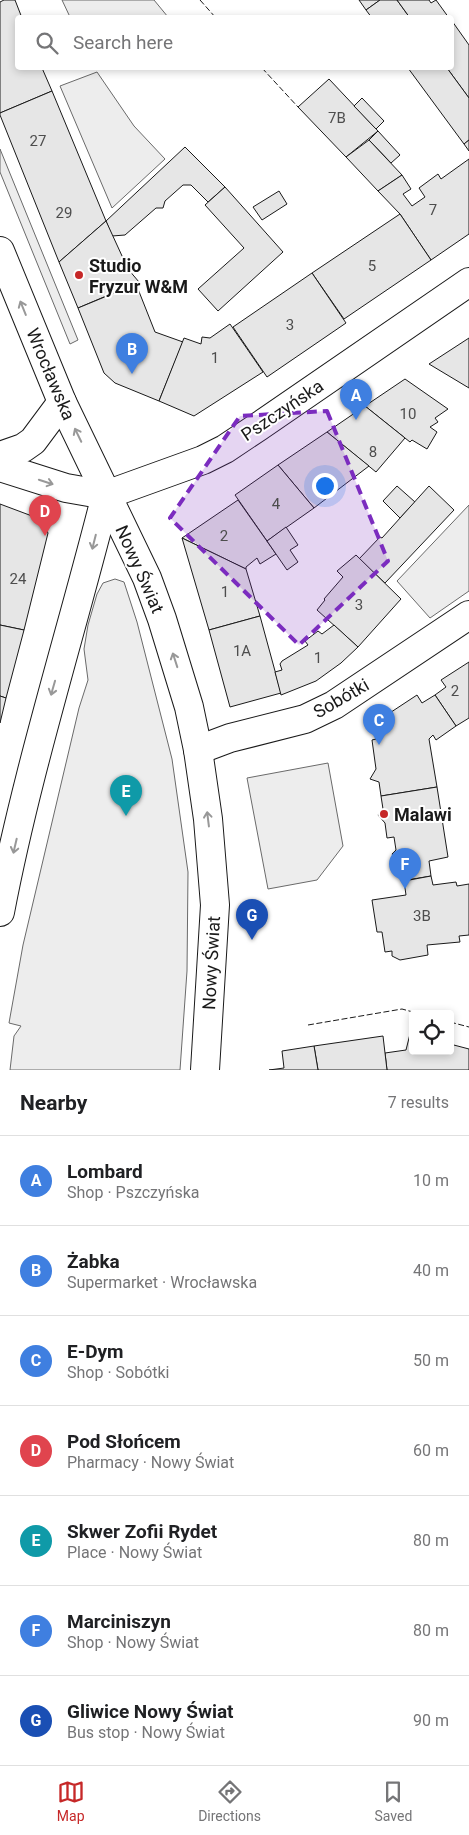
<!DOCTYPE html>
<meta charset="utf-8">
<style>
body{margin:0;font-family:Roboto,sans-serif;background:#f2f2f2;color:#202124}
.controls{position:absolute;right:15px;bottom:15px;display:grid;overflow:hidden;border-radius:5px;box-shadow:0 2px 8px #0003}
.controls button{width:45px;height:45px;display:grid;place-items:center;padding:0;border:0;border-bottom:1px solid #e0e0e0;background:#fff;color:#202124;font:25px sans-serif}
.you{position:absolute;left:324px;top:485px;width:18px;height:18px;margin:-12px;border:4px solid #fff;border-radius:50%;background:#1a73e8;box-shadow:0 0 0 8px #1a73e833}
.badge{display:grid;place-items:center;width:32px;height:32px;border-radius:50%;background:#c62828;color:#fff;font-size:16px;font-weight:700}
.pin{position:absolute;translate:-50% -41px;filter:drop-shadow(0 1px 2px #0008)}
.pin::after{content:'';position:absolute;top:26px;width:18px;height:15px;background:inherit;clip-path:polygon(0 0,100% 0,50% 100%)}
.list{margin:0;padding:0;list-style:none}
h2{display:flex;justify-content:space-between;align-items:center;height:65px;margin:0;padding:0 20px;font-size:21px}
h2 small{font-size:16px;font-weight:400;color:#757577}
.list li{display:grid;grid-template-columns:32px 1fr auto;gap:15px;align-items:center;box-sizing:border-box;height:90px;padding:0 20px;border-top:1px solid #e0e0e0}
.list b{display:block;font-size:19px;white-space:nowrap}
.list p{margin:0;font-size:16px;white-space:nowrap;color:#757577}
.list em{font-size:16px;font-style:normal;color:#757577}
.icon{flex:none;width:28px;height:28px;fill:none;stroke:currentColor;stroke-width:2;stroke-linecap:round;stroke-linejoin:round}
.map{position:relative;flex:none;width:469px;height:1070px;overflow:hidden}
.search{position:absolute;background:#fff;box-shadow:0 2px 8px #0003;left:15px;right:15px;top:15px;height:55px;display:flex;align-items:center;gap:12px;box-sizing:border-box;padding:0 18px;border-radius:5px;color:#757577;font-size:19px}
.sheet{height:695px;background:#fff}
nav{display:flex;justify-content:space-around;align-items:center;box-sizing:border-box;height:70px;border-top:1px solid #e0e0e0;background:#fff;font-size:14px;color:#757577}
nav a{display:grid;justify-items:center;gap:2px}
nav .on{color:#c62828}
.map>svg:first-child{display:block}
</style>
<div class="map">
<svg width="469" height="1070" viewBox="0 0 469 1070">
<rect width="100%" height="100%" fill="#fff"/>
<g fill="#ededed" stroke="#6a6a6a">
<path d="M62 0H154L168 17H70Z"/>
<path d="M97 72 134 126 165 159 112 208 60 86Z"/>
<path d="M0 149 78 340 70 344 0 172Z"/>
<path d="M469 505V591L430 618 397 581Z"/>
<path d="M115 579 124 582 137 622 172 759 188 872 187 971 180 1070H10L14 1036 21 1026 9 1023 23 945 79 708 88 680 84 649 88 625 97 594 103 583Z"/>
<path d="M328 763 343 846 317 880 268 889 247 778Z"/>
</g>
<g fill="#e6e6e6" stroke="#1a1a1a">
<path d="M4 0H15L22 18H18V68H42L52 91 0 113V2Z"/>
<path d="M359 0H380L366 10Z"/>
<path d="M380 0H397L410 18H372L366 10Z"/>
<path d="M397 0H429L431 3 436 0 449 18H410Z"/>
<path d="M452 21 469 45V98L447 68H452Z"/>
<path d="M408 68H447L469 98V140L464 144Z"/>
<path d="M329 79 378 131 346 157 298 107Z"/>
<path d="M52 91 106 221 59 262 0 115V113Z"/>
<path d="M362 98 384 121 376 129 354 106Z"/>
<path d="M378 131 400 155 391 163 369 140Z"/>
<path d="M369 140 402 175 378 191 346 157Z"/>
<path d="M469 140V151L464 144Z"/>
<path d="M185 147 225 187 208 202 191 185H183L165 201 163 208H156L125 235 112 236 106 221Z"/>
<path d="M469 159V234L431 260 400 214 378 191 402 175 411 189 403 194 412 206 425 197 419 188 438 174 441 179Z"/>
<path d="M225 187 283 252 218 311 198 289 244 248 205 205Z"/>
<path d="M279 191 287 204 262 220 253 207Z"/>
<path d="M400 214 431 260 344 319 312 273Z"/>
<path d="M106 221 128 269 139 282 78 308 59 262Z"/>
<path d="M312 273 346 323 267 377 233 327Z"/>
<path d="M136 284 155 332 183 342 159 401 115 383 104 373 78 308Z"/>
<path d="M230 324 263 372 194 416 159 401 184 338 201 344 202 337 210 338Z"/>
<path d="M469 338V388L429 364Z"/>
<path d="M405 379 448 409 435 418 438 422 430 427 437 432 427 449 412 440 410 442 365 406Z"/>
<path d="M365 406 405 438 376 472 327 432Z"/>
<path d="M327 432 369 466 314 508 278 465Z"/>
<path d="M278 465 314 508 267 541 235 495Z"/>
<path d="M397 486 415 502 400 518 383 501Z"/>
<path d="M429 486 454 510 385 583 359 559 380 537 382 538Z"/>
<path d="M238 500 276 554 260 564 257 558 246 567V569L182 538Z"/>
<path d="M0 504 40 519 48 533 24 630 0 625Z"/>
<path d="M286 527 298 545 290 550 298 562 287 570 267 541Z"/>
<path d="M182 538 246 569 260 616 209 630Z"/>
<path d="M356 555 401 599 358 647 317 610 325 600 324 599 343 577 337 571Z"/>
<path d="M260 616 281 693 230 707 209 630Z"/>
<path d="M0 625 24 630 6 698 0 696Z"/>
<path d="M334 625 358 647 341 663 316 681 281 695 275 672 282 670 280 664 282 661 308 645 305 641 318 631 322 634Z"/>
<path d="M469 662V718L456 726 435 695 446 687 441 680Z"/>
<path d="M417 695 422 703 435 695 456 726 436 740 433 735 429 739 437 787 381 796 379 782 370 779 376 769 372 740 376 739 373 724Z"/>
<path d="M0 696 6 698 0 723Z"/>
<path d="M437 787 448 857 429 861 431 876 401 881 398 862 392 854 396 850 394 837 387 838 385 823 378 815 383 809 381 796Z"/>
<path d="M431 876 433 885 456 882 457 886 469 884V935L459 936 460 942 427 945 428 955 400 960 392 956V951L385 952 382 932H377L372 900 406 895 404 881Z"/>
<path d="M410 1034 413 1035V1051H450V1044L469 1049V1070H387L385 1053 406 1050Z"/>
<path d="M383 1036 387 1070H318L314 1046Z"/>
<path d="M314 1046 318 1070H269L284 1068 282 1051Z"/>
</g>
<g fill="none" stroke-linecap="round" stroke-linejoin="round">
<g stroke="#1a1a1a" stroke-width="30">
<path id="street" d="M198 750 230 738 305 719 334 705 469 615"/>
</g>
<g stroke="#1a1a1a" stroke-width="30">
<g id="secondary">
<path d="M0 251 62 402 147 578 162 619 189 707 198 750 208 819 215 905 205 1070"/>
<path d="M0 456 23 448 33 441 62 402"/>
<path d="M0 467 66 488 106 495 203 460 225 449 258 427 469 282"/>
<path d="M0 912C27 771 71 634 106 495"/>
</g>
</g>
<use href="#street" stroke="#fff" stroke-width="28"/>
<use href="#secondary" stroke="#fff" stroke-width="28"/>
<g stroke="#1a1a1a" stroke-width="1" stroke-dasharray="6 2.5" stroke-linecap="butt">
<path d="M200 0 216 18"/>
<path d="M262 68 298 107"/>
<path d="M450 1022 469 1027"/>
<path d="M308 1025 402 1009 420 1014"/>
</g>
</g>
<defs><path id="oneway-shaft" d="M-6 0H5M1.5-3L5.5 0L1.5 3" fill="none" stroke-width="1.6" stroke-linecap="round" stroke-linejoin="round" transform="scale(1.25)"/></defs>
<g stroke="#989898">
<use href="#oneway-shaft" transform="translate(23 308) rotate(-112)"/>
<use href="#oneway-shaft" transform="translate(78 435) rotate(-116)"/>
<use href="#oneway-shaft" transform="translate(46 482) rotate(18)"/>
<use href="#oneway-shaft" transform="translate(94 542) rotate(104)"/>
<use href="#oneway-shaft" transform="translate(175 660) rotate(-108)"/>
<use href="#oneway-shaft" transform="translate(53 688) rotate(106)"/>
<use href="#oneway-shaft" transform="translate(208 819) rotate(-97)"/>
<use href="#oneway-shaft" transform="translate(15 846) rotate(103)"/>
</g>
<path fill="#7b2cbf" fill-opacity="0.2" stroke="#7b2cbf" stroke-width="4" stroke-dasharray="10 6" stroke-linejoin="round" d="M327 411 388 561 299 645 170 518 240 416Z"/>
<g fill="#c62828" stroke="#fff" stroke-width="2">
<circle cx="79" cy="275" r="5"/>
<circle cx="384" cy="814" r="5"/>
</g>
<g text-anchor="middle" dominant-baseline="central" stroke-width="4" stroke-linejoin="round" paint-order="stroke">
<g font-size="15" fill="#4d4d4d">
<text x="337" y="118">7B</text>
<text x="38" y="141">27</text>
<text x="433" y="210">7</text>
<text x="64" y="213">29</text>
<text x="372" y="266">5</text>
<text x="290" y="325">3</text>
<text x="215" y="358">1</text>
<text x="408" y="414">10</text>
<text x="373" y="452">8</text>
<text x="276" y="504">4</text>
<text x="224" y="536">2</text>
<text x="18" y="579">24</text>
<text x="225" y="592">1</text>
<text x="359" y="605">3</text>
<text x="242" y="651">1A</text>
<text x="318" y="658">1</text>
<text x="455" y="691">2</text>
<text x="422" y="916">3B</text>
</g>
<g font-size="18" font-weight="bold" fill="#1a1a1a" stroke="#fff" text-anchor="start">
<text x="89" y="265">Studio<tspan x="89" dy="21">Fryzur W&amp;M</tspan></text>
<text x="394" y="814">Malawi</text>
</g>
<g font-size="18" fill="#1a1a1a" stroke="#fff">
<text transform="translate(51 374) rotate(67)">Wrocławska</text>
<text transform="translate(282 410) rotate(-34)">Pszczyńska</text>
<text transform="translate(140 569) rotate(66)">Nowy Świat</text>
<text transform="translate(341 698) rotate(-30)">Sobótki</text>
<text transform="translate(211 963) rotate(-87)">Nowy Świat</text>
</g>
</g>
</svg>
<div class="controls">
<button><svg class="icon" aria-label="locate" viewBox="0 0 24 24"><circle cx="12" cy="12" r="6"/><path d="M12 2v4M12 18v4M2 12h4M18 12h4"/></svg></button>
</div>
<div class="you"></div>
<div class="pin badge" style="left:356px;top:420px;background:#3f7fe0">A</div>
<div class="pin badge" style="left:132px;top:374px;background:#3f7fe0">B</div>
<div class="pin badge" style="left:379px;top:745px;background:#3f7fe0">C</div>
<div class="pin badge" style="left:45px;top:536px;background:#e0444e">D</div>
<div class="pin badge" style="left:126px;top:816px;background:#0f9aa8">E</div>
<div class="pin badge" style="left:405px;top:889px;background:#3f7fe0">F</div>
<div class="pin badge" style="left:252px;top:940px;background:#1a4fb4">G</div>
<div class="search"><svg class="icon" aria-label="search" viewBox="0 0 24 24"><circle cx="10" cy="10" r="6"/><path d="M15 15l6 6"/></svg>Search here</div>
</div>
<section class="sheet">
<h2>Nearby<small>7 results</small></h2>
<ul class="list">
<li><span class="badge" style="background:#3f7fe0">A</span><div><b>Lombard</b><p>Shop · Pszczyńska</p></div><em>10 m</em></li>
<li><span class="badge" style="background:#3f7fe0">B</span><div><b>Żabka</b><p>Supermarket · Wrocławska</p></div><em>40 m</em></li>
<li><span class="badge" style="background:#3f7fe0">C</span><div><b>E-Dym</b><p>Shop · Sobótki</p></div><em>50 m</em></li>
<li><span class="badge" style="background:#e0444e">D</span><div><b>Pod Słońcem</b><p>Pharmacy · Nowy Świat</p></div><em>60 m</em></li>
<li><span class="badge" style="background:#0f9aa8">E</span><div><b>Skwer Zofii Rydet</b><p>Place · Nowy Świat</p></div><em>80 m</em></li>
<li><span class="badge" style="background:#3f7fe0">F</span><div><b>Marciniszyn</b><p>Shop · Nowy Świat</p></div><em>80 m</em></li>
<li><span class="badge" style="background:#1a4fb4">G</span><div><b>Gliwice Nowy Świat</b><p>Bus stop · Nowy Świat</p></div><em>90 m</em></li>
</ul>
</section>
<nav>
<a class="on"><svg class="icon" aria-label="map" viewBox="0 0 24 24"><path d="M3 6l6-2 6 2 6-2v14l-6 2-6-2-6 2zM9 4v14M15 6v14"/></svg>Map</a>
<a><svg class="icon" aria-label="directions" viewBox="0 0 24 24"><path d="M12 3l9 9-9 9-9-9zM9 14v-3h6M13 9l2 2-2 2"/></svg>Directions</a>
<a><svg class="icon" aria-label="saved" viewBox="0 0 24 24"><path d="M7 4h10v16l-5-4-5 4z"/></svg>Saved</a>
</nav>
